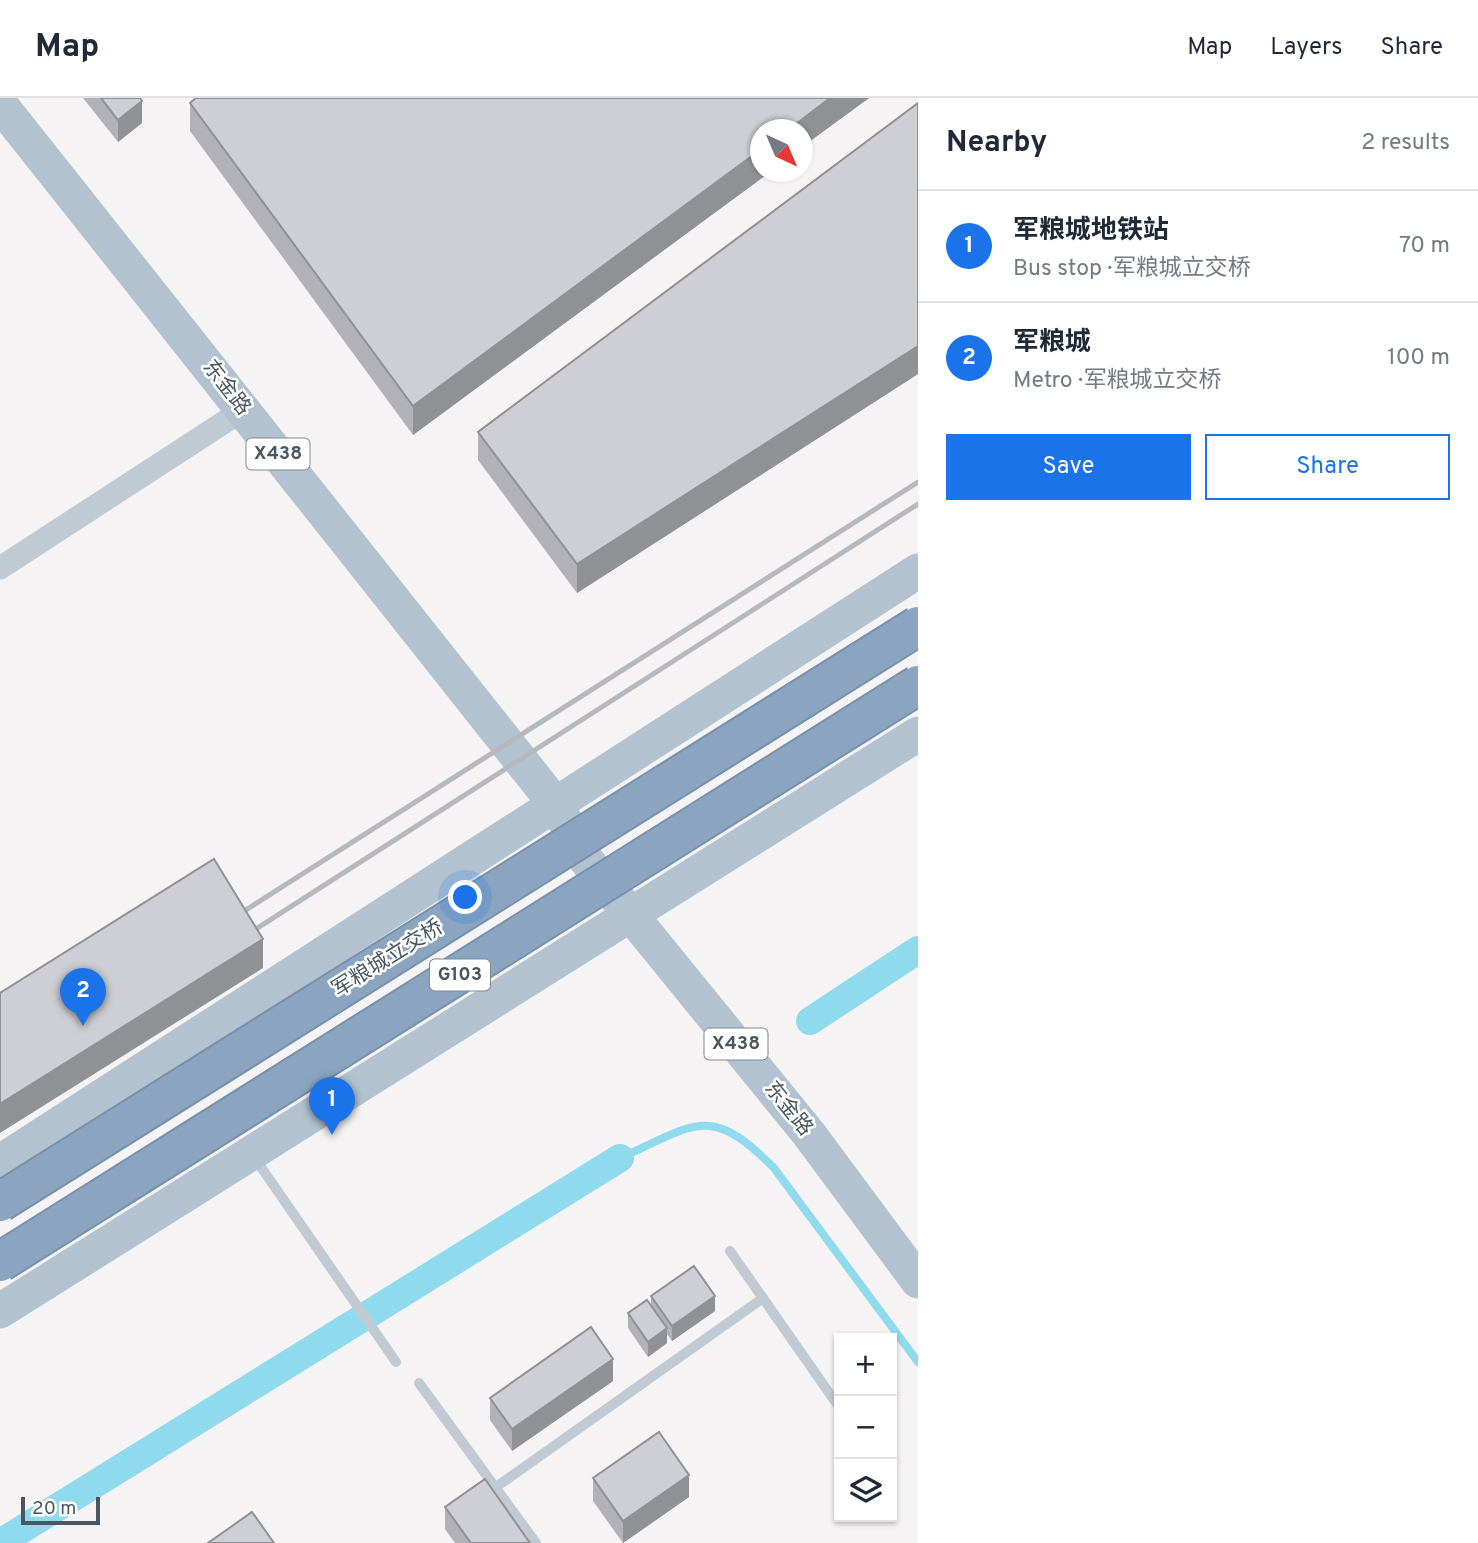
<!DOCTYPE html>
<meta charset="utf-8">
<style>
body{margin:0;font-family:Overpass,"Noto Sans SC",sans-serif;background:#f2f2f3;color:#1f2937}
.controls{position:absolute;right:21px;bottom:21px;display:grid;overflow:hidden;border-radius:0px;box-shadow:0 2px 5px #0004}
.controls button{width:63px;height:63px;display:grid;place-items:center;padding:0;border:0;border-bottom:2px solid #e0e1e3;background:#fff;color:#1f2937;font:35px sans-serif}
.compass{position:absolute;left:750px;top:21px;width:63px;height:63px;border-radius:50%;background:#fff;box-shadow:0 2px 5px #0004;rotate:136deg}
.scale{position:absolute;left:21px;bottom:18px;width:79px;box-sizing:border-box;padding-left:7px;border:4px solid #4a5661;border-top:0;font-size:19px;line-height:24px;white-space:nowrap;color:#4a5661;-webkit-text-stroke:5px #fff;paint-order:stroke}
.you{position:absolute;left:466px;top:800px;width:24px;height:24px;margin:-18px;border:5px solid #fff;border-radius:50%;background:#1a73e8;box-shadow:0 0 0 10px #1a73e833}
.badge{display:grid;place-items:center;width:46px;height:46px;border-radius:50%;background:#1a73e8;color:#fff;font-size:23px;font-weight:700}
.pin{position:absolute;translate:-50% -58px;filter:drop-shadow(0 2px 4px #0008)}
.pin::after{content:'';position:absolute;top:37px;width:24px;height:21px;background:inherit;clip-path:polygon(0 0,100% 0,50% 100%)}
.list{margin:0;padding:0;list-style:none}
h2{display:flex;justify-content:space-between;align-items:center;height:91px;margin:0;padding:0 28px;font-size:30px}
h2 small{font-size:23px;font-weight:400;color:#747a83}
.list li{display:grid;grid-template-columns:46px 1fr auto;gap:21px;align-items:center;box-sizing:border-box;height:112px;padding:0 28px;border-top:2px solid #e0e1e3}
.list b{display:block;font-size:26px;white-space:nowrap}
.list p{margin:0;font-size:23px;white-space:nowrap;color:#747a83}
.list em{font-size:23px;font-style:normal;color:#747a83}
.actions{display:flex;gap:14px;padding:21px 28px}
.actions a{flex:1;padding:16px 0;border:2px solid #1a73e8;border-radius:0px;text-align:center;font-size:24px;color:#1a73e8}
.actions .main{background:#1a73e8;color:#fff}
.icon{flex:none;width:38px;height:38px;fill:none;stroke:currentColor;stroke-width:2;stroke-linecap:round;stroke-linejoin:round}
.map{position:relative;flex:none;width:918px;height:1445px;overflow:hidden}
header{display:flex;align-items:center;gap:42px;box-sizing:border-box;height:98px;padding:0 35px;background:#fff;border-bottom:2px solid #e0e1e3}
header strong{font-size:33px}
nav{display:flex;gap:38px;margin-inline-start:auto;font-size:24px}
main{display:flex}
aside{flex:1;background:#fff}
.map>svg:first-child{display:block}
</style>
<header>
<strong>Map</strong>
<nav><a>Map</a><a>Layers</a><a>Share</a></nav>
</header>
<main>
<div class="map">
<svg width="918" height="1445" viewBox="0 0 918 1445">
<rect width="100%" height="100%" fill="#f5f3f3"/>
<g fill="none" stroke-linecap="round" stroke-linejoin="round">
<path stroke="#90daee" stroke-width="8" d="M620 1060C695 1027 709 1004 774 1070L918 1264"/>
<g stroke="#90daee" stroke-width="28">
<path d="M810 923 918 852"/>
<path d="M0 1445 620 1060"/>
</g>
<g stroke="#c1cad2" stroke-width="10">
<path d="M254 1059 396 1264"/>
<path d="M730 1153 839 1309"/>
<path d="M419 1285 536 1445"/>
<path d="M496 1389 763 1200"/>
</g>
<path stroke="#c1cad2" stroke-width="23" d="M0 470 243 312"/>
<g stroke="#b3c2d1" stroke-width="35">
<path d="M0 6 556 707 587 763 809 1036 918 1183"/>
<path d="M0 1064 918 473"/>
<path d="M0 1213 918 636"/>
</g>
<g stroke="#b5b8bd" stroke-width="5">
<path d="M230 822 918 384"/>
<path d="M242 840 918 406"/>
</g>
<g stroke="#7690ad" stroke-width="42" stroke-linecap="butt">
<g id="highway-bridge">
<path d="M0 1104 918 528"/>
<path d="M0 1164 918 587"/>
</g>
</g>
<use href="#highway-bridge" stroke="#8ba5c1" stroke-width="38"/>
</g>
<g fill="#b0b2b7">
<path d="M83 0H140L142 25 118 44Z"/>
<path d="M196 0H869L802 49 760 74H770L413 337 190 33V5Z"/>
<path d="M918 5V276L577 495 478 362V334Z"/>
<path d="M651 1198 715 1213 672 1243 667 1236V1245L648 1259 628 1230V1215L651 1207Z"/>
<path d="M613 1283 512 1353 490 1322V1300Z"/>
<path d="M593 1380 689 1399 623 1445 593 1403Z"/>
<path d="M445 1409 530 1445H455L445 1431Z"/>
</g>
<g fill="#909195">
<path d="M830 0H869L802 49V32H788Z"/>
<path d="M142 3V25L118 44V22Z"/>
<path d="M760 52V74H770L413 337V308Z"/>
<path d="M918 248V276L577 495V466Z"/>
<path d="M263 841V870L0 1035V1006Z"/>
<path d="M715 1198V1213L672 1243V1228Z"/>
<path d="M667 1230V1245L648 1259V1244Z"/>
<path d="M613 1261V1283L512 1353V1331Z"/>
<path d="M689 1377V1399L623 1445V1423Z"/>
</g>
<g fill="#cdcfd5" stroke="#909195" stroke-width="2">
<path d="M101 0H140L142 3 118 22Z"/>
<path d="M196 0H830L788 32H760V52L413 308 190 5Z"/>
<path d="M918 5V248L577 466 478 334Z"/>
<path d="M214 761 263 841 0 1006V895Z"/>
<path d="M694 1168 715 1198 672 1228 651 1198Z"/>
<path d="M647 1202 667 1230 648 1244 628 1215Z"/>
<path d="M591 1229 613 1261 512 1331 490 1300Z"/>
<path d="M659 1334 689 1377 623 1423 593 1380Z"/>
<path d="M485 1381 530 1445H471L445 1409Z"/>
<path d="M252 1414 274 1445H208Z"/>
</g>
<g text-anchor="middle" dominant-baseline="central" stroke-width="5" stroke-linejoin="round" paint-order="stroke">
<g fill="#fff" stroke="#808990" stroke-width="2">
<rect x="246.5" y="340.5" width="63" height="31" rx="5"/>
<rect x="430" y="861.5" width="60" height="31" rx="5"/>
<rect x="704.5" y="930.5" width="63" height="31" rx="5"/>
</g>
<g font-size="19" font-weight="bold" fill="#4a5661">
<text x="278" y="356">X438</text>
<text x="460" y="877">G103</text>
<text x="736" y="946">X438</text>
</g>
<g font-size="21" fill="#4a5661" stroke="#fff">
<text transform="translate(226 290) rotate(52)">东金路</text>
<text transform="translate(388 861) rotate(-32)">军粮城立交桥</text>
<text transform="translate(788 1011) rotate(51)">东金路</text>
</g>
</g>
</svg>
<div class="controls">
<button>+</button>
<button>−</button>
<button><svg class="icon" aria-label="layers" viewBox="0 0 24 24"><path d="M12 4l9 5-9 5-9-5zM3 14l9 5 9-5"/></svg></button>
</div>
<svg class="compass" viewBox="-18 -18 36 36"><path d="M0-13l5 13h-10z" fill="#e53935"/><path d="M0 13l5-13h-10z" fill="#747a83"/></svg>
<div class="scale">20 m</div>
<div class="you"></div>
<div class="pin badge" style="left:332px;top:1037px">1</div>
<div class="pin badge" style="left:83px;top:928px">2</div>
</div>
<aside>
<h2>Nearby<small>2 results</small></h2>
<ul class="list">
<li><span class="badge">1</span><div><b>军粮城地铁站</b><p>Bus stop · 军粮城立交桥</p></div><em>70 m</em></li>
<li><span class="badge">2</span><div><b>军粮城</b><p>Metro · 军粮城立交桥</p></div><em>100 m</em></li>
</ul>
<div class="actions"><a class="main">Save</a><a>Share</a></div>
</aside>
</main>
